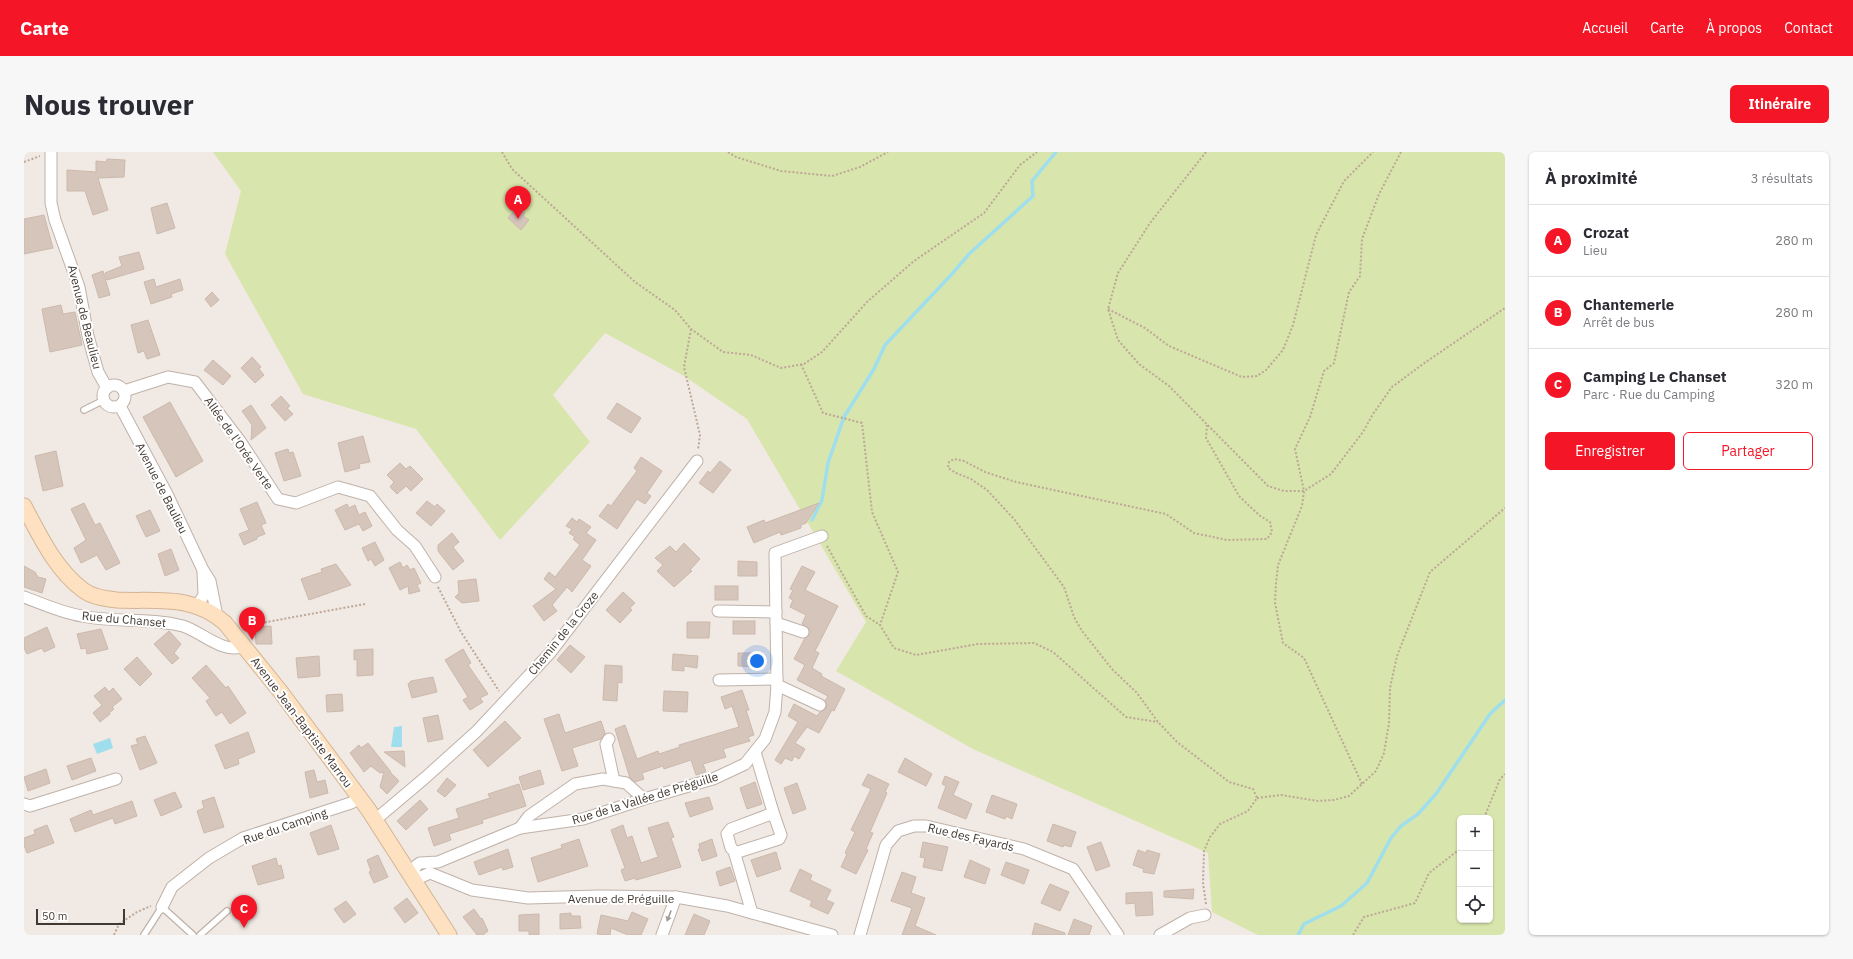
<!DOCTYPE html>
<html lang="fr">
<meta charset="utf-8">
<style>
body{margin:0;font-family:"IBM Plex Sans",sans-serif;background:#f7f7f7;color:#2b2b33}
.controls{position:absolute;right:12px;bottom:12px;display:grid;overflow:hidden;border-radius:6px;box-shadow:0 1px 3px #0004}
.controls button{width:36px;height:36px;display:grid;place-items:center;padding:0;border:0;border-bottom:1px solid #e1e1e2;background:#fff;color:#2b2b33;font:20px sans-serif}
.scale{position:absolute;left:12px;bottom:10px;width:89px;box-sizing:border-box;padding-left:4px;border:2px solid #423933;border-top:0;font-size:11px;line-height:14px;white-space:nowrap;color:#423933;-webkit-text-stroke:3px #fff;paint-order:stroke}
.you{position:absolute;left:733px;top:509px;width:14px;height:14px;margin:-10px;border:3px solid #fff;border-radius:50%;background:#1a73e8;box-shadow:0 0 0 6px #1a73e833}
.badge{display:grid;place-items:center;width:26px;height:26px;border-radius:50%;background:#f41626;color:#fff;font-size:13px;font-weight:700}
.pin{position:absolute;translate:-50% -33px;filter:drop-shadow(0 1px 2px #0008)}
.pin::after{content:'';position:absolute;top:21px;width:14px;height:12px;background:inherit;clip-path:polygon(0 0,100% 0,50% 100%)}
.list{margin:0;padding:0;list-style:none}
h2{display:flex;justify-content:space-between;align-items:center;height:52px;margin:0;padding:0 16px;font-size:17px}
h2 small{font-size:13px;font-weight:400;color:#7c7c81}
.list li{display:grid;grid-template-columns:26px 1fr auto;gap:12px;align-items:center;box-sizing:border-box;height:72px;padding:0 16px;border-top:1px solid #e1e1e2}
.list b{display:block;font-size:15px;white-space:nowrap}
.list p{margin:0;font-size:13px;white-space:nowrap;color:#7c7c81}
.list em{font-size:13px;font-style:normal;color:#7c7c81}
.actions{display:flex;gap:8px;padding:12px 16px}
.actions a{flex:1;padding:9px 0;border:1px solid #f41626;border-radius:6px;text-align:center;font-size:14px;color:#f41626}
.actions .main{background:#f41626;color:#fff}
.icon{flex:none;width:22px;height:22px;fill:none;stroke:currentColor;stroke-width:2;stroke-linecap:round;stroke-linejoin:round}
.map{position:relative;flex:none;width:1481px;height:783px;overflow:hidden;border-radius:6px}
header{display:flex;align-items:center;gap:24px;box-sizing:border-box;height:56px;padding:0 20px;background:#f41626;color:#fff}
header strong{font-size:19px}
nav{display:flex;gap:22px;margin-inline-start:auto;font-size:14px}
.intro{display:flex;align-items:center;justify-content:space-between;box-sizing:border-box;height:96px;padding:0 24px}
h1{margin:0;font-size:28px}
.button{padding:10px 18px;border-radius:6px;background:#f41626;color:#fff;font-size:14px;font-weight:700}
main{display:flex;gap:24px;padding:0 24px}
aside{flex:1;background:#fff;border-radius:6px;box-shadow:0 1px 3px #0004}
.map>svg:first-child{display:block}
</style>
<header>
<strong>Carte</strong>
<nav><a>Accueil</a><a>Carte</a><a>À propos</a><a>Contact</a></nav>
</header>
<div class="intro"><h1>Nous trouver</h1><a class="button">Itinéraire</a></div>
<main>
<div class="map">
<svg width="1481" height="783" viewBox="0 0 1481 783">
<rect width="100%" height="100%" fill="#f1e9e3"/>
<path fill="#d8e5ac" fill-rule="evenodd" d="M189 0H1481V783H1234L1188 760 1184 701 949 597 812 519 842 470 723 267 660 224 581 181 529 243 566 290 476 388 392 277 279 242 201 102 217 39ZM1436 666H1466V768H1436Z"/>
<g fill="#9fdfed">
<path d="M378 574V595H367L370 575Z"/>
<path d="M86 586 89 596 73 602 69 592Z"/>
</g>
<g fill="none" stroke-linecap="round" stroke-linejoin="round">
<g stroke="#9fdfed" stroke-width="3.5">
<path d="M788 368 798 348 804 311 820 265 850 217 861 193 927 123 945 102 1009 44 1008 29 1032 0"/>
<path d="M1274 783 1280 772 1317 754 1343 731 1367 686 1377 674 1394 662 1412 642 1466 562 1481 548"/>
</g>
</g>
<g fill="#d5c5bb" stroke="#ccb9ac">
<path d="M83 7 101 8 100 25 74 26 84 58 69 63 61 39H43V18L72 20V9L82 10Z"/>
<path d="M143 51 151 76 133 82 127 56Z"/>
<path d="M494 54 501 61 499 64 505 68 497 78 484 66Z"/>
<path d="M20 63 29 96 0 102V67Z"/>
<path d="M115 100 120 117 83 128 81 121 98 114 95 105Z"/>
<path d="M79 119 86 143 75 146 68 123Z"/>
<path d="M130 127 132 135 156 127 159 138 147 142 148 145 127 152 120 130Z"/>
<path d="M188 140 195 148 187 155 181 147Z"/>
<path d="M37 153 39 162 51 160 58 193 26 200 18 157Z"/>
<path d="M124 168 136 203 123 207 120 199 114 201 107 173Z"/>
<path d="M228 205 237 215 235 217 240 223 231 231 217 216Z"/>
<path d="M189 208 207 224 199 233 180 218Z"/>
<path d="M257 244 266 254 263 256 269 262 261 269 247 253Z"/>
<path d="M146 250 179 309 152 325 119 265Z"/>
<path d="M593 251 617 266 607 281 583 266Z"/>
<path d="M227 253 242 276 227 288 228 273 218 259Z"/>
<path d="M339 284 346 310 335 312 336 316 321 320 314 291Z"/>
<path d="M264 297 265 301 269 300 277 324 260 329 251 301Z"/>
<path d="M32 299 39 334 19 339 11 304Z"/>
<path d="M617 305 638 319 623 341 627 344 621 352 613 347 593 377 575 364 584 352 587 354 613 319 610 316Z"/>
<path d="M696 309 707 318 689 341 675 331 684 319 686 321Z"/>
<path d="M376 311 382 317 386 314 399 327 387 339 382 334 373 342 366 335 370 330 363 323Z"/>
<path d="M403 349 411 355 413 352 421 359 407 374 392 361Z"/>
<path d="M233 350 242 371 237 373 241 382 233 385V387L220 393 215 382 225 378 216 357Z"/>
<path d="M60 351 71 373 76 371 96 411 82 418 73 403 57 411 50 396 62 388 47 357Z"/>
<path d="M795 351 782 371 777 373V376L757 383 756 380 730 391 723 375 740 368 741 371Z"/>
<path d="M323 352 325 356 331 353 335 363 341 360 348 374 339 379 335 372 321 378 311 358Z"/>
<path d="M126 358 136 379 122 385 112 364Z"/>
<path d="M548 366 553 370 555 367 567 375 562 381 572 388 558 408 567 414 548 440 543 435 528 453 533 459 520 469 509 454 532 437 520 427 525 420 531 425 556 393 549 387 551 385 545 381 548 377 542 374Z"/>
<path d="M428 381 435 390 429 395 440 409 429 418 414 399V393Z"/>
<path d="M351 390 360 408 351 414 347 407 344 409 338 396Z"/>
<path d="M660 391 676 407 666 418 668 419 650 435 633 419 639 413 631 406 646 394 652 400Z"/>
<path d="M147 397 155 418 141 424 134 402Z"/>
<path d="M714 409 733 410V424H714Z"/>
<path d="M376 410 379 416 383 413 386 418 390 416 397 431 393 433 396 439 385 442 384 434 376 438 365 416Z"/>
<path d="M312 412 327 433 285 448 277 427 298 420 297 417Z"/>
<path d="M0 414 11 420 14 425 22 427 18 441 0 435Z"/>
<path d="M778 414 791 420 781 438 814 454 791 499 795 501 788 516 798 522 797 524 821 537 810 559 808 558 795 581 783 575 771 591 781 597 775 607 770 604 768 609 761 606 757 612 751 608 774 570 764 564 770 552 793 564 796 560 802 556 803 553 801 549 804 544 773 528 781 513 770 507 781 486 785 483 786 479 784 475 778 472 782 463 766 455 769 448 765 446 769 438 766 437Z"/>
<path d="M452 427 455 449 438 451 431 445 435 441 434 429Z"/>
<rect x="691" y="434" width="23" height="14"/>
<path d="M599 440 611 451 606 456 608 458 596 471 582 458Z"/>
<rect x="709" y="469" width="22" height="13"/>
<path d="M663 470H686L685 486H663Z"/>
<path d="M247 474 248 492H232L231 475Z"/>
<path d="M23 475 31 495 20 500 18 496 3 502 0 496V486Z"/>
<path d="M77 477 84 497 63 502 62 496 57 497 53 482Z"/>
<path d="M145 479 157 492 150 501 155 506 148 512 130 492Z"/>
<path d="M546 493 561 505 547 521 533 508Z"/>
<path d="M349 497V523L333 524V507L330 508V498Z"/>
<path d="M439 497 447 511 444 513 464 542 456 546 459 550 446 558 439 548 444 545 421 508Z"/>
<path d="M714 501H738V515L714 514Z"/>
<path d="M649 502 674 504 673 516 660 514V519L648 518Z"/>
<path d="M295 504 296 524 274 526 272 506Z"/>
<path d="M113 505 128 522 116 534 100 517Z"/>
<path d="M182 513 202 536 204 534 222 561 206 572 198 560 192 564 182 549 186 546 168 526Z"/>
<path d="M581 513 598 514V531L594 530 593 549 579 548Z"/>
<path d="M409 525 413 540 388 546 384 532 387 529Z"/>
<path d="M81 535 85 540 89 536 98 547 88 555 90 557 85 561 86 562 76 570 69 561 78 553 70 544Z"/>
<path d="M718 538 725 558H722L730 583 724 585 726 589 699 597 702 605 679 612 682 620 672 623 667 608 640 617 639 614 618 621 620 627 611 630 606 626 591 577 601 573 613 607 634 599 635 602 656 595 655 593 715 575 708 554 701 557 697 545Z"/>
<path d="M640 539 664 540 663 560 639 559Z"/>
<path d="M318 542 319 559 303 560 302 543Z"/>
<path d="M535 562 541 581 577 569 581 581 577 587 548 596 554 614 538 619 520 567Z"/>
<path d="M414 563 419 587 404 590 399 566Z"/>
<path d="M481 569 497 586 464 615 449 598Z"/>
<path d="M224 580 231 600 214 607 215 612 201 617 191 593Z"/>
<path d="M121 584 133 611 116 618 107 594 114 592 112 587Z"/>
<path d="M344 591 367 620H366L375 629 363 642 356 635 360 620 356 621 347 614 340 620 326 601 335 593 337 596Z"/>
<path d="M380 599 381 615 360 600Z"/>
<path d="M67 606 72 619 48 628 43 614Z"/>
<path d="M881 606 908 622 902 634 874 620Z"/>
<path d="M22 617 26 631 4 639 0 625Z"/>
<path d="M290 618 293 630 301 628 304 641 286 646 281 620Z"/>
<path d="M516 618 520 632 499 638 495 625Z"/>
<path d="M844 622 865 632 861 640 863 641 846 680 849 681 842 697 844 698 832 722 817 715 823 702 821 701 831 680 827 678 847 637 838 633Z"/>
<path d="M921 624 935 630 929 643 948 652 942 667 914 656 922 634 918 632Z"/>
<path d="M423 626 432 633 421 645 413 639Z"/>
<path d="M731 630 738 652 723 657 716 636Z"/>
<path d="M773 631 782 657 769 662 760 636Z"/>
<path d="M495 632 502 654 458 668 459 671 425 682 427 688 410 694 404 676 435 666 432 657 466 646 464 642Z"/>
<path d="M151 640 158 655 137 664 130 648Z"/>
<path d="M968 643 993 652 988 667 982 664 981 667 962 660Z"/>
<path d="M190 645 200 675 180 681 173 659 180 656 178 649Z"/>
<path d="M685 645 689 657 666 665 661 651Z"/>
<path d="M396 648 404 657 382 678 373 669Z"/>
<path d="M108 649 113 664 91 672 89 666 51 680 46 667 67 658 69 663Z"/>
<path d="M644 670 650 685 647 686 657 715 612 728 611 726 601 729 597 718 601 716 587 678 599 673 603 686 608 684 617 711 634 705 624 676Z"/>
<path d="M1029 672 1052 680 1047 695 1040 693 1039 695 1023 689Z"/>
<path d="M23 673 30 691 3 701 0 693V686L11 682 10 678Z"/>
<path d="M307 673 315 697 294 703 286 681Z"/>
<path d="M555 687 564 714 514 730 507 706 538 696 537 693Z"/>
<path d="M688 687 693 704 678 709 674 697H676L675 692Z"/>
<path d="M899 690 924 695 918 719 899 715 901 706 896 705Z"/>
<path d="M1077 690 1086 714 1072 719 1063 695Z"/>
<path d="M484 697 489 715 479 718 478 715 455 723 450 710Z"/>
<path d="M1114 698 1122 701 1123 698 1136 702 1130 722 1119 720 1120 717 1109 713Z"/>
<path d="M752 700 757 717 733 725 727 708Z"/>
<path d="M354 703 364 725 350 731 345 720 347 719 343 708Z"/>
<path d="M252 706 254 714 257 713 260 726 234 733 228 714Z"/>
<path d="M946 708 966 717 961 732 940 725Z"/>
<path d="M982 710 1005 718 1000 732 977 723Z"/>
<path d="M706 715 711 729 696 734 692 720Z"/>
<path d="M776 717 788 723 786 728 807 738 802 748 810 751 804 762 786 754 788 749 766 739Z"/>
<path d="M878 720 892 725 887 741 901 746 891 774 912 783H878L888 756 867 749Z"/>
<path d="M1026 732 1045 740 1036 759 1017 751Z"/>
<path d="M1170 737 1169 747 1140 745V739Z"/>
<path d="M1128 740 1129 763 1112 764 1111 751 1102 752V741Z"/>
<path d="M383 746 394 761 381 771 370 756Z"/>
<path d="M322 749 332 762 320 771 310 757Z"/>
<path d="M450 757 457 767 458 766 464 779 459 783H453L439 765Z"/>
<path d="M608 760 624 767 617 783H604L587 776 586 783 573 782 577 763 604 769Z"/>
<path d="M547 761V764H556L557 776 536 777V762Z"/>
<path d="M515 762V783H505V779H495V763Z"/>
<path d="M670 762 686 769 680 783H661Z"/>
<path d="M1050 767 1068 774 1065 783H1044Z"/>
<path d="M1011 771 1041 781V783H1008Z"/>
</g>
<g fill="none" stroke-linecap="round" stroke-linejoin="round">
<g stroke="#bfb2a9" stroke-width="8">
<g id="lane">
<path d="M60 258 80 248"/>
<path d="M120 783 138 755 169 783"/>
<path d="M176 783 203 759"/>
</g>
</g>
<g stroke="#bfb2a9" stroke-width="13">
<g id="street">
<path d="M27 0V51L31 68 55 135 64 184 74 220 83 236"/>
<circle cx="90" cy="244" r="11"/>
<path d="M100 239 144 225 171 230 216 289 254 347 272 351 314 335 346 344 373 378 391 394 411 425"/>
<path d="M96 254 143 342 179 418 186 429 193 464"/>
<path d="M798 384 751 401 753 533 751 560 741 587 721 612 689 627 620 647 559 667 496 676 414 710 396 711 393 713 386 722 397 725 406 721 448 738 504 746 574 744 652 745 703 754 808 783"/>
<path d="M0 445C19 452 38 461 58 464 91 471 124 465 159 474 178 480 200 503 220 494"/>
<path d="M173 454 180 443 179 419"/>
<path d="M694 459 752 460"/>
<path d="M752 471 779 480"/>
<path d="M695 528 753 527"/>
<path d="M753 533 796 553"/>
<path d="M585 587 582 592 590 629"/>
<path d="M0 652 6 654 92 627"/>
<path d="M351 668 402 625 453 579 526 501 673 309"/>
<path d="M496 676 505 664 551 632 579 627 602 631 620 647"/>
<path d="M710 699 714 700 755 687 757 683 750 663 731 600"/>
<path d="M138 755 148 735 185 706 219 686 327 651 335 646"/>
<path d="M728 761 710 699 707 696 703 682 707 677 744 663H750"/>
<path d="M638 783 652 745"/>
<path d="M836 783 862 693 874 679 890 674H902L1000 697 1049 717 1094 783"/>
<path d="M1136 783 1166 766 1181 763"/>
</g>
</g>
<g stroke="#d3b595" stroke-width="17">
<path id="secondary" d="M0 354C16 384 31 417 59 438 68 445 82 447 93 448 132 450 169 442 201 471L256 539 344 657 425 783"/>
</g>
<g stroke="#bda797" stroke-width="2" stroke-dasharray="2 2" stroke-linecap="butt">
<path d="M478 0 488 17 611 130 651 158 667 177 699 200 727 203 757 216 780 212 798 200 843 150 890 109 960 61 996 13 1013 0"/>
<path d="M704 0 712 5 757 19 808 24 836 15 864 0"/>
<path d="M1182 0 1126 71 1094 121 1084 157 1094 188 1115 212 1145 234 1244 334 1260 339H1280L1307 322 1339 280 1349 262 1368 235 1399 212 1481 156"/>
<path d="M0 10 16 4"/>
<path d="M1084 157 1121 176 1145 194 1218 225 1233 224 1242 218 1259 198 1269 173 1292 83 1320 29 1349 0"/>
<path d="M667 177 660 215 676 283 674 298"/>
<path d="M777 212 799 261 838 271 848 360 874 420 856 473"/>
<path d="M803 394 842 464 856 473 870 496 892 503 954 492 1010 491 1029 500 1102 565 1134 570"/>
<path d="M414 435 437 480 475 539"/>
<path d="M221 474 341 452"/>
<path d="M1338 632 1280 506 1259 491 1251 451 1252 431 1254 413 1278 354 1280 339 1271 297 1286 265 1300 219 1310 211 1325 140 1336 124 1338 87 1355 42 1377 0"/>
<path d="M1233 646 1257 643 1294 649 1310 648 1325 644 1352 619 1360 601 1365 571 1366 536 1373 504 1406 420 1481 356"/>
<path d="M1460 666 1476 627 1481 622"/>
<path d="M1182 752 1179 731 1180 699 1186 685 1196 672 1224 659 1233 646 1229 637 1205 630 1153 590 1134 570 1113 541 1088 517 1058 479 1050 465 1040 435 990 367 963 338 947 327 932 321 924 316 925 310 930 307 940 309 961 320 992 330 1142 362 1170 381 1203 388 1243 387 1248 380 1246 370 1235 363 1215 344 1182 286 1183 273"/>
<path d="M90 783 95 772 113 760 127 754"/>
<path d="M1329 783 1340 765 1391 751 1405 721 1436 697"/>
</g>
<use href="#lane" stroke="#fff" stroke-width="5.5"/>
<use href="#street" stroke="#fff" stroke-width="11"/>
<use href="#secondary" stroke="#fde1c0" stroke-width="15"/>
</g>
<defs><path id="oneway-solid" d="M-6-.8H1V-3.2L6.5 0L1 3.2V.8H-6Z"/></defs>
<use fill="#a09c99" href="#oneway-solid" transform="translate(645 764) rotate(111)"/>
<g text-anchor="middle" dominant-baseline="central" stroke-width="4" stroke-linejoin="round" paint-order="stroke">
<g font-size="12" fill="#423933" stroke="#fff">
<text transform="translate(61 165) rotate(76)">Avenue de Beaulieu</text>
<text transform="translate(215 291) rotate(55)">Allée de l'Orée Verte</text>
<text transform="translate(138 336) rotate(63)">Avenue de Baulieu</text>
<text transform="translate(100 467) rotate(5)">Rue du Chanset</text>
<text transform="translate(539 481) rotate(-51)">Chemin de la Croze</text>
<text transform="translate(278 570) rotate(53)">Avenue Jean-Baptiste Marrou</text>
<text transform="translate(621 646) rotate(-17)">Rue de la Vallée de Préguille</text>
<text transform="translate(261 674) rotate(-19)">Rue du Camping</text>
<text transform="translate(947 685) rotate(13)">Rue des Fayards</text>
<text x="597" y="746">Avenue de Préguille</text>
</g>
</g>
</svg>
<div class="controls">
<button>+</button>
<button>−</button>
<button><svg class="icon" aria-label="locate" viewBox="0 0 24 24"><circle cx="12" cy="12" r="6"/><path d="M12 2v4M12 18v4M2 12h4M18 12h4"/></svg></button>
</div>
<div class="scale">50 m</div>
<div class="you"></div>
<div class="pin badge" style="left:494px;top:67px">A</div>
<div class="pin badge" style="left:228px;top:488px">B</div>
<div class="pin badge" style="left:220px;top:776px">C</div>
</div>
<aside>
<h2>À proximité<small>3 résultats</small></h2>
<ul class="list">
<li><span class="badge">A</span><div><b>Crozat</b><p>Lieu</p></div><em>280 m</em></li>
<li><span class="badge">B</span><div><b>Chantemerle</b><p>Arrêt de bus</p></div><em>280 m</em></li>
<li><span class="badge">C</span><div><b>Camping Le Chanset</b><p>Parc · Rue du Camping</p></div><em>320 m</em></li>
</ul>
<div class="actions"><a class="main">Enregistrer</a><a>Partager</a></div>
</aside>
</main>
